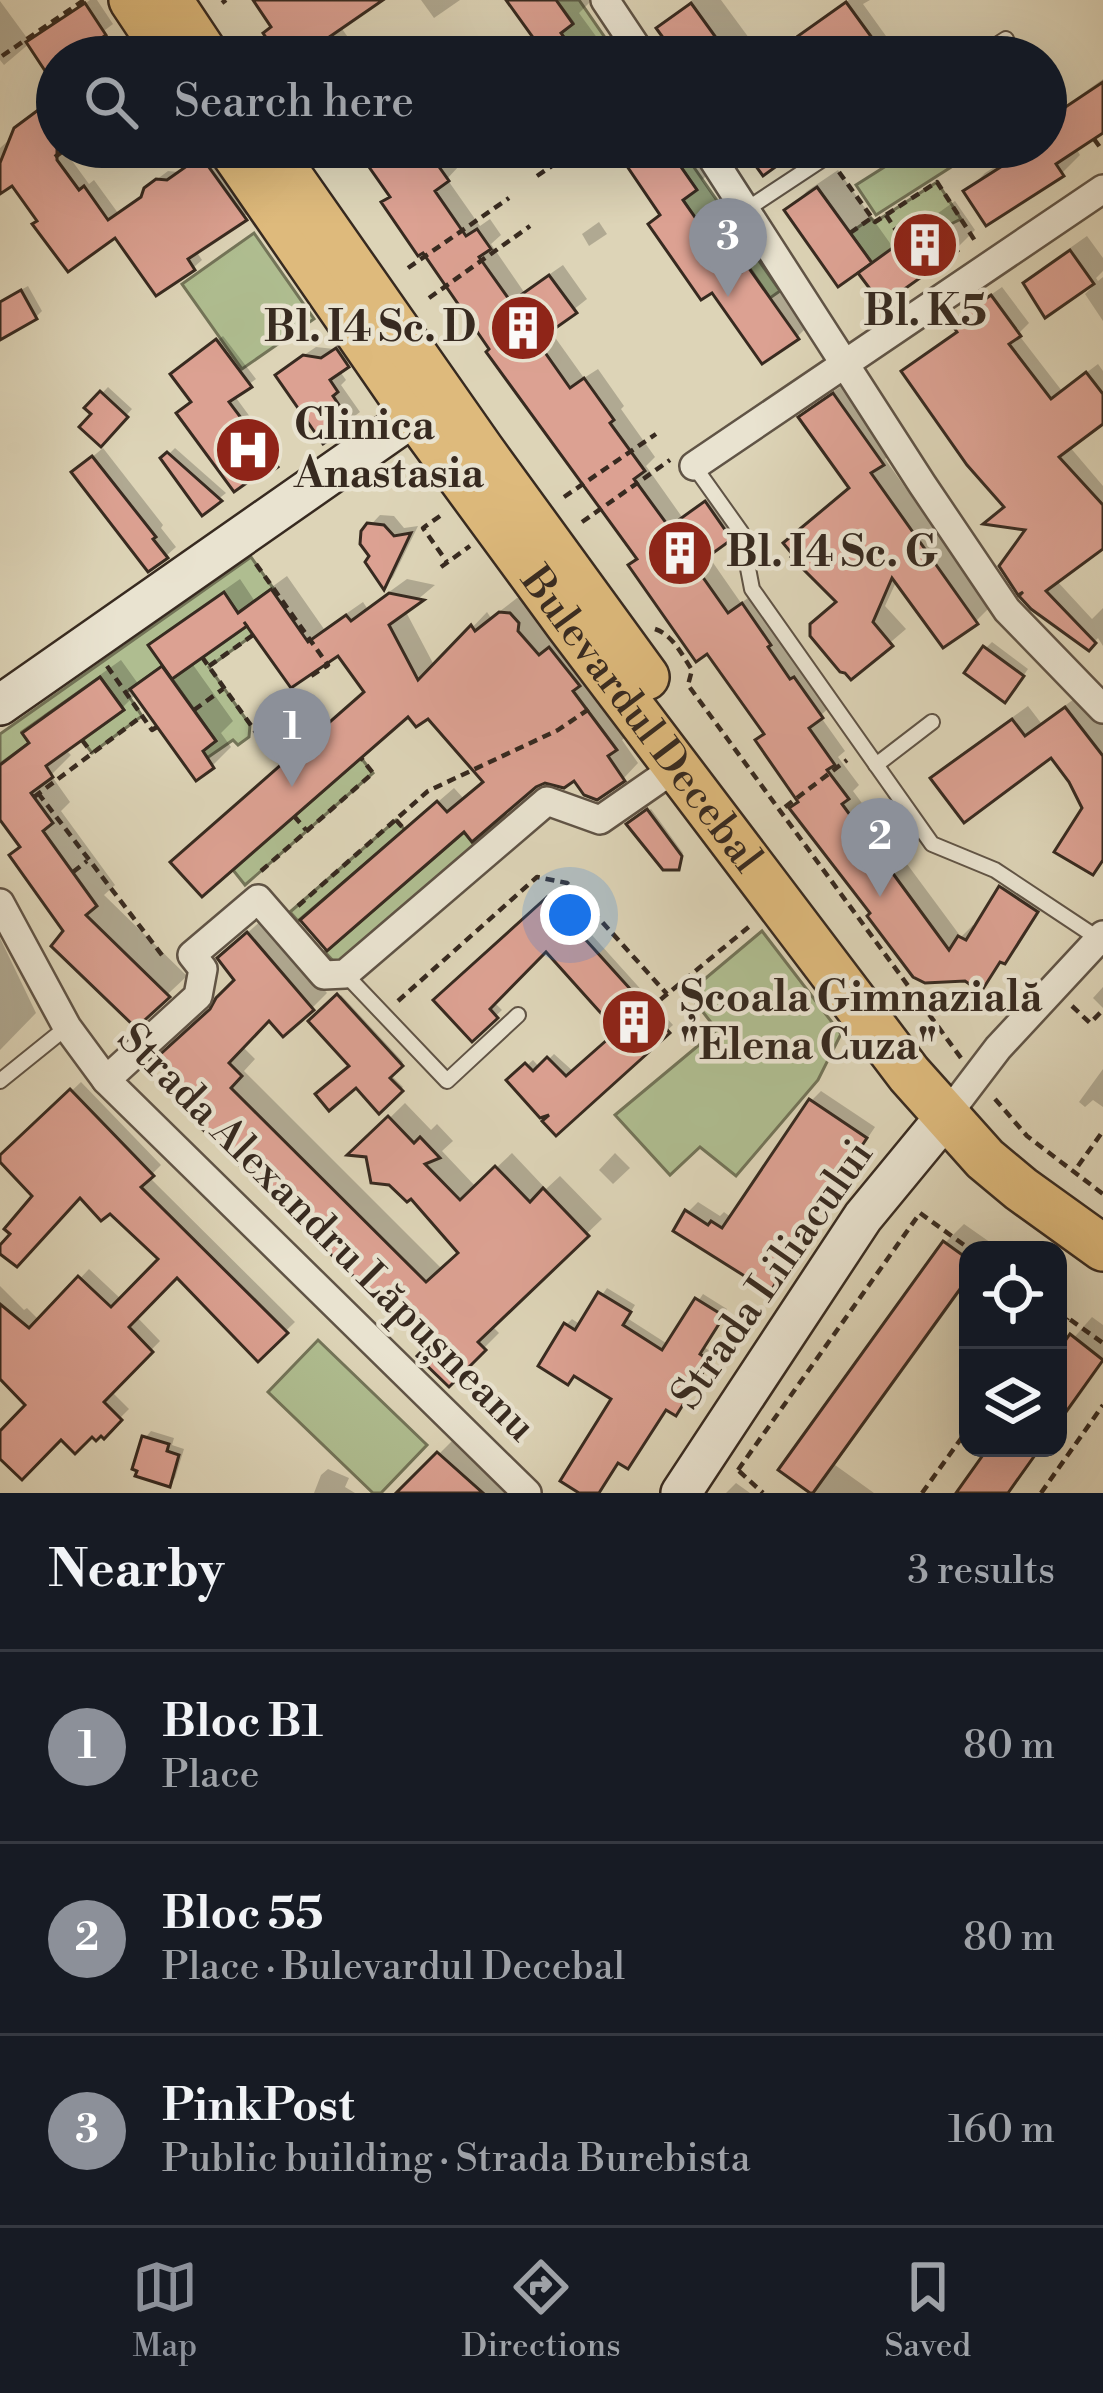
<!DOCTYPE html>
<meta charset="utf-8">
<style>
body{margin:0;font-family:"Libre Bodoni",serif;background:#242831;color:#f1f3f6}
.controls{position:absolute;right:36px;bottom:36px;display:grid;overflow:hidden;border-radius:24px;box-shadow:0 12px 48px #0002}
.controls button{width:108px;height:108px;display:grid;place-items:center;padding:0;border:0;border-bottom:3px solid #363941;background:#171b24;color:#f1f3f6;font:60px sans-serif}
.you{position:absolute;left:570px;top:915px;width:42px;height:42px;margin:-30px;border:9px solid #fff;border-radius:50%;background:#1a73e8;box-shadow:0 0 0 18px #1a73e833}
.badge{display:grid;place-items:center;width:78px;height:78px;border-radius:50%;background:#8c9099;color:#fff;font-size:39px;font-weight:700}
.pin{position:absolute;translate:-50% -99px;filter:drop-shadow(0 3px 6px #0008)}
.pin::after{content:'';position:absolute;top:63px;width:42px;height:36px;background:inherit;clip-path:polygon(0 0,100% 0,50% 100%)}
.list{margin:0;padding:0;list-style:none}
h2{display:flex;justify-content:space-between;align-items:center;height:156px;margin:0;padding:0 48px;font-size:51px}
h2 small{font-size:39px;font-weight:400;color:#9ea1a6}
.list li{display:grid;grid-template-columns:78px 1fr auto;gap:36px;align-items:center;box-sizing:border-box;height:192px;padding:0 48px;border-top:3px solid #363941}
.list b{display:block;font-size:45px;white-space:nowrap}
.list p{margin:0;font-size:39px;white-space:nowrap;color:#9ea1a6}
.list em{font-size:39px;font-style:normal;color:#9ea1a6}
.icon{flex:none;width:66px;height:66px;fill:none;stroke:currentColor;stroke-width:2;stroke-linecap:round;stroke-linejoin:round}
.map{position:relative;flex:none;width:1103px;height:1493px;overflow:hidden}
.search{position:absolute;background:#171b24;box-shadow:0 12px 48px #0002;left:36px;right:36px;top:36px;height:132px;display:flex;align-items:center;gap:30px;box-sizing:border-box;padding:0 42px;border-radius:66px;color:#9ea1a6;font-size:45px}
.sheet{height:732px;background:#171b24}
nav{display:flex;justify-content:space-around;align-items:center;box-sizing:border-box;height:168px;border-top:3px solid #363941;background:#171b24;font-size:33px;color:#9ea1a6}
nav a{display:grid;justify-items:center;gap:6px}
nav .on{color:#8c9099}
.map>svg:first-child{display:block}
</style>
<div class="map">
<svg width="1103" height="1493" viewBox="0 0 1103 1493">
<rect width="100%" height="100%" fill="#ddd4b7"/>
<filter id="stains"><feTurbulence type="fractalNoise" baseFrequency=".00167" numOctaves="4"/><feColorMatrix values="0 0 0 0 .2 0 0 0 0 .09 0 0 0 0 .02 0 0 0 .5 -.17"/></filter>
<radialGradient id="worn" r=".72"><stop offset=".6" stop-color="#630" stop-opacity="0"/><stop offset="1" stop-color="#630" stop-opacity=".3"/></radialGradient>
<g fill="#afbd90" stroke="#737458" stroke-width="3">
<path d="M556 0H579L617 55 578 57 561 33 573 23Z"/>
<path d="M916 147H949L959 162 876 215 856 185Z"/>
<path d="M684 153 780 291 770 298 749 267 736 276 683 200 696 189 675 158Z"/>
<path d="M937 182 961 219 872 263 850 233 871 218 875 222Z"/>
<path d="M254 233 314 319 242 369 182 284Z"/>
<path d="M251 557 273 588 238 613 224 593 149 645 163 666 126 692 142 716 92 753 82 740 124 710 100 677 22 732 29 743 0 765V734Z"/>
<path d="M247 626 253 635 209 667 250 725 249 737 238 745 233 740 207 758 202 751 216 741 172 679Z"/>
<path d="M361 758 373 773 245 885 233 870Z"/>
<path d="M506 816 516 827 345 974 325 952 464 832 474 843Z"/>
<path d="M396 820 405 830 298 921 290 912Z"/>
<path d="M762 931 841 1034 818 1080 736 1176 700 1147 670 1175 615 1115 717 1030 688 993Z"/>
<path d="M318 1340 427 1445 381 1493H373L268 1392Z"/>
</g>
<g fill="#0003">
<path d="M90 0H97L113 24 80 49 86 57H57V84L30 43 4 65 0 60V1L30 42Z"/>
<path d="M256 0H375L340 26 362 57H283L274 26Z"/>
<path d="M421 0H460L434 18Z"/>
<path d="M509 0H589L590 2 579 13 611 57H531L542 46Z"/>
<path d="M692 0H721L763 57H681L660 29Z"/>
<path d="M849 0H870L863 4 901 57H817L811 27Z"/>
<path d="M1103 79V129L1076 148 1080 155 1062 173 967 192 985 173 1026 147H1046V120Z"/>
<path d="M57 90V147H62L89 184 94 180 118 213 145 195 156 180 168 171 178 172 211 150 254 209 196 251 202 260 193 268 116 234 40 220 13 182 0 188V148L51 102 48 99Z"/>
<path d="M359 147H446L459 166 447 179 480 226 490 219 501 235 491 244 524 292 563 265 587 299 549 329 584 378 598 369 624 406 621 409 655 457 646 466 682 517 718 491 742 525 707 554 741 603 755 593 833 704 820 716 845 751 838 757 859 785 853 791 961 937 973 925 977 928 1001 888 1013 876 1048 899 1017 948 1003 960 981 988 874 913 801 801 767 733 493 349Z"/>
<path d="M617 147H699L714 168 702 180 756 259 769 250 816 318 797 337 663 213Z"/>
<path d="M838 170 892 246 955 201 975 230 956 249 871 264 788 211 807 191Z"/>
<path d="M599 222 607 234 589 246 582 234Z"/>
<path d="M1087 236 1103 258V271L1096 278 1098 281 1103 277V321L1085 294 1094 285 1091 282 1027 284 1043 267Z"/>
<path d="M28 286 42 311 36 317 0 325V302Z"/>
<path d="M1002 287 1029 323 1018 334 1062 391 1098 364 1103 371V420L1069 446 1103 486V545L1056 580 1092 619 1103 608V646L1098 638 1089 647 1034 581 1030 528 1008 506 915 361 959 330 965 313Z"/>
<path d="M223 336 256 379 234 395 281 459 276 465 194 401 180 368Z"/>
<path d="M347 340 357 355 339 370 346 380 341 385 360 412 323 440 288 366 316 347 334 349Z"/>
<path d="M849 381 896 448 885 459 990 607 976 621 897 580 885 606 906 629 851 676 839 601 852 487 802 417 816 403Z"/>
<path d="M108 387 132 409 101 443 95 414 88 408Z"/>
<path d="M103 448 163 525 161 528 176 547 166 556 85 463Z"/>
<path d="M175 448 226 493 203 511 164 459Z"/>
<path d="M380 515 394 516 404 528 418 526 393 577 384 586 364 532Z"/>
<path d="M287 576 324 629 363 602 367 608 407 579 435 585 405 610 435 667 487 612 491 618 517 598 525 599 533 607 532 615 630 733 622 740 638 763 623 779 574 777 545 780 464 828 319 905 454 788 464 799 486 781 428 715 408 712 367 692 338 651 292 684 248 621 191 662 233 721 221 733 231 747 212 766 137 693 122 708 65 749 71 755 51 775 70 802 61 811 115 885 104 895 187 976 136 1024 67 931 23 846 0 815V762L31 740 26 733 45 714 121 660 139 685 164 663 152 646 167 630 240 579 254 600Z"/>
<path d="M992 642 1028 669 1011 693 986 648Z"/>
<path d="M1081 694 1103 722V861L1092 871 1085 808 1052 754 934 778 949 763 1028 706 1041 723Z"/>
<path d="M651 809 683 853 678 867 630 824Z"/>
<path d="M555 894 673 1025 556 1131 561 1107 510 1081 533 1060 540 1068 554 1054 574 1072 620 1030 546 948 493 1001 502 1010 472 1038 437 1000Z"/>
<path d="M263 919 327 993 312 1008 269 1017 242 1046 255 1059 244 1071 443 1270 461 1253 411 1195 368 1154 354 1153 405 1103 431 1130 437 1124 453 1141 442 1151 476 1187 512 1153 546 1189 560 1176 602 1219 491 1325 499 1333 449 1383 430 1347 211 1108 214 1008 237 980 236 943Z"/>
<path d="M0 938 36 1013 0 1050Z"/>
<path d="M1103 987V1008L1093 998Z"/>
<path d="M341 995 403 1062 390 1074 403 1087 379 1109 353 1065 312 1021Z"/>
<path d="M1103 1069V1107L1093 1100 1085 1107 1079 1102Z"/>
<path d="M81 1082 161 1165 149 1177 295 1322 258 1358 177 1273 136 1316 160 1341 111 1391 129 1409 104 1434 61 1436 0 1455V1435L48 1426 0 1367V1286L24 1310 27 1308 40 1321 89 1269 122 1300 162 1258 111 1210 81 1194 0 1250 36 1196 12 1148Z"/>
<path d="M821 1091 875 1127 806 1230 810 1233 780 1278 769 1288 688 1212 698 1202 720 1216 724 1212 732 1218 811 1101Z"/>
<path d="M615 1153 630 1168 613 1184 599 1170Z"/>
<path d="M964 1224 994 1245 990 1250H968V1281L835 1465 874 1493H815L782 1469 945 1243Z"/>
<path d="M607 1288 635 1305 627 1318 669 1345 703 1294 727 1309 704 1347 714 1354 681 1406 667 1407 615 1398 566 1325 572 1319 581 1325Z"/>
<path d="M1092 1317 1103 1325V1363L1058 1426V1356Z"/>
<path d="M151 1431 174 1438 172 1445 184 1449 175 1478 169 1484 145 1438Z"/>
<path d="M458 1435 524 1493H418L409 1484Z"/>
<path d="M992 1448H1042L1009 1493H960Z"/>
<path d="M328 1469 349 1478 345 1487 355 1493H314L321 1475Z"/>
<path d="M736 1483 750 1493H726Z"/>
</g>
<g fill="#dca192" stroke="#372a20" stroke-width="3">
<path d="M253 0H383L328 38 341 57H279L263 33 271 27Z"/>
<path d="M506 0H556L573 24 561 33 578 57H547Z"/>
<path d="M846 2 886 57H813L798 36Z"/>
<path d="M85 3 106 35 73 57H57V89L26 42Z"/>
<path d="M691 3 730 57H677L656 28Z"/>
<path d="M1103 82V133L1056 164 1064 176 986 226 963 191 1032 147H1046V120Z"/>
<path d="M57 96V160L79 190 84 186 108 220 141 197 144 188 156 179 167 180 201 156 247 220 188 259 195 270 156 296 115 238 68 272 32 224 37 221 12 186 0 194V163L14 128Z"/>
<path d="M355 147H425L449 181 435 191 466 236 477 229 491 249 479 257 511 302 549 275 577 313 537 341 570 388 584 378 614 420 610 423 645 471 634 479 669 527 705 501 730 537 731 540 695 566 728 613 742 603 771 645 768 647 790 679 794 677 823 718 809 728 835 765 827 770 849 799 842 804 949 950 958 936 966 940 999 886 1038 912 1005 964 1000 962 981 992 965 981 925 983 913 977 867 916 870 913 789 808 798 802 755 740 764 734 707 654 696 662 628 565 637 559 486 352 489 349 423 253 418 256 381 202 390 197Z"/>
<path d="M614 147H667L697 190 683 200 736 276 748 267 799 339 762 364 712 293 701 300 648 224 660 215Z"/>
<path d="M742 147H803L763 176Z"/>
<path d="M817 187 872 263 838 287 784 210Z"/>
<path d="M934 218 958 251 882 305 858 273Z"/>
<path d="M1070 250 1094 284 1045 318 1023 283Z"/>
<path d="M21 290 37 319 0 340V302Z"/>
<path d="M991 295 1021 336 1009 344 1051 399 1086 372 1103 394V424L1059 457 1103 505V549L1046 591 1096 643 1089 651 1031 609 1019 596 1023 592 1018 595 999 566 1025 530 983 524 1004 507 967 465 901 371 957 332 951 323Z"/>
<path d="M216 339 252 387 229 402 278 467 261 479 255 477 234 492 176 413 191 402 170 374Z"/>
<path d="M336 348 349 367 330 380 338 392 333 396 352 424 323 444 275 375 303 355 321 358Z"/>
<path d="M100 391 128 417 101 447 79 427 91 414 84 408Z"/>
<path d="M833 393 884 465 871 473 978 624 943 648 892 578 873 622 893 646 851 680 845 673 840 672 810 636V624L836 602 791 557 793 555 783 543 849 488 798 417Z"/>
<path d="M167 452 222 501 202 516 160 458Z"/>
<path d="M92 456 156 537 153 539 168 558 148 572 71 472Z"/>
<path d="M367 523 384 525 394 536 411 533 384 590 365 562 369 556 360 544 361 531Z"/>
<path d="M271 589 308 642 346 615 351 621 389 593 424 600 389 625 418 680 471 625 475 631 499 612 510 613 519 623 518 631 539 655 549 647 580 686 573 691 617 750 608 756 625 781 597 800 584 795 574 781 564 788 545 783 536 787 472 842 464 832 327 951 300 920 437 801 447 812 483 782 428 719 416 727 408 717 202 897 170 862 364 692 338 656 291 688 244 622 247 626 172 679 148 645 224 592 238 613Z"/>
<path d="M983 646 1024 676 1005 703 964 673Z"/>
<path d="M162 666 216 741 203 751 214 768 196 781 130 689Z"/>
<path d="M100 677 124 710 46 766 53 777 31 793 53 823 43 831 97 906 86 915 170 997 136 1028 51 946 63 931 9 855 20 847 0 820V765L29 743 22 733Z"/>
<path d="M1065 707 1103 756V860L1093 875 1054 852 1082 808 1069 782 1051 758 964 823 930 778 1012 719 1025 736Z"/>
<path d="M647 809 682 856 679 870H663L626 824Z"/>
<path d="M547 897 670 1033 556 1136 542 1121 549 1115 540 1118 506 1080 525 1063 533 1071 547 1057 566 1076 617 1031 546 952 490 1009 498 1018 472 1042 433 1000Z"/>
<path d="M247 932 314 1010 283 1037 269 1021 229 1063 242 1076 231 1088 426 1282 458 1253 411 1199 407 1202 389 1185 371 1183 366 1157 347 1155 388 1116 414 1143 420 1137 440 1158 425 1164 460 1200 495 1166 530 1202 543 1188 589 1236 478 1342 486 1350 449 1387 417 1356 426 1347 195 1122 207 1109 154 1060 210 1009 216 998 234 980 217 958Z"/>
<path d="M337 994 403 1066 390 1078 403 1091 379 1114 356 1088 329 1111 315 1094 349 1066 308 1021Z"/>
<path d="M70 1089 154 1176 141 1187 288 1333 258 1362 177 1278 129 1327 153 1352 104 1402 122 1420 104 1439 101 1436 96 1441 92 1437 75 1454 61 1440 22 1480 0 1459V1431L25 1405 0 1379V1304L29 1328 78 1276 111 1307 158 1259 110 1214 101 1221 80 1198 17 1267 0 1254V1245L10 1234 4 1229 32 1196 0 1162V1155Z"/>
<path d="M809 1099 867 1138 798 1242 801 1244 770 1292 673 1231 685 1210 708 1225 711 1221 722 1228Z"/>
<path d="M943 1241 968 1259V1278L813 1493H810L778 1470Z"/>
<path d="M598 1292 631 1312 623 1325 662 1350 695 1298 724 1316 700 1354 710 1361 676 1416 666 1410 628 1469 618 1463 599 1493H579L560 1481 611 1399 574 1376 568 1385 538 1366 564 1323 575 1330Z"/>
<path d="M1070 1334 1103 1360 1058 1423V1351Z"/>
<path d="M142 1436 169 1444 167 1451 179 1455 170 1487 135 1476 137 1471 132 1469Z"/>
<path d="M988 1448H1040L1008 1493H956Z"/>
<path d="M437 1452 483 1493H396Z"/>
</g>
<g fill="none" stroke-linecap="round" stroke-linejoin="round">
<g stroke="#605446" stroke-width="18">
<g id="lane">
<path d="M978 57 1006 39"/>
<path d="M747 209 841 147"/>
<path d="M694 466 741 532 752 589 932 844 995 870 1099 939"/>
<path d="M876 765 932 722"/>
<path d="M345 974 447 1081 518 1015"/>
<path d="M0 1081 67 1027"/>
</g>
</g>
<g stroke="#605446" stroke-width="32">
<g id="street">
<path d="M605 0 643 57"/>
<path d="M705 147 922 484 1007 610 1103 709"/>
<path d="M694 466 1103 189"/>
<path d="M0 903 67 1027 106 1080 527 1493"/>
<path d="M106 1080 198 996 203 969 192 955 258 899 324 975 345 974 547 801 600 820 675 768"/>
<path d="M947 1115 998 1048 1103 935"/>
</g>
</g>
<g stroke="#372a20" stroke-width="44">
<g id="secondary">
<path d="M0 705 415 415"/>
<path d="M681 1493 863 1217 947 1115"/>
</g>
</g>
<g stroke="#372a20" stroke-width="50">
<g id="primary">
<path d="M132 0 170 57"/>
<path d="M169 0 207 57"/>
<path id="s1" d="M230 147 415 415 569 625 909 1074 985 1159 1021 1189 1103 1248"/>
<path d="M269 147 481 450 646 677"/>
</g>
</g>
<g stroke="#372a20" stroke-width="4.5" stroke-dasharray="9 6" stroke-linecap="butt">
<path d="M222 3 226 0"/>
<path d="M2 56 84 0"/>
<path d="M1094 139 1102 150"/>
<path d="M55 157 63 151 76 153 85 147"/>
<path d="M839 172 875 222 937 182 977 244"/>
<path d="M537 176 580 147"/>
<path d="M886 215 903 241"/>
<path d="M850 233 870 219"/>
<path d="M714 245 730 236"/>
<path d="M408 268 509 198"/>
<path d="M429 298 530 226"/>
<path d="M564 497 656 434"/>
<path d="M440 516 423 528 447 562"/>
<path d="M582 522 670 460"/>
<path d="M256 564 328 665 311 676"/>
<path d="M441 567 470 546"/>
<path d="M655 629C673 635 682 655 692 670L688 685 961 1058"/>
<path d="M202 657 260 738"/>
<path d="M107 666 152 730 157 727"/>
<path d="M209 666 253 635"/>
<path d="M194 710 223 689"/>
<path d="M82 740 92 753"/>
<path d="M38 793 165 959"/>
<path d="M34 797 142 716"/>
<path d="M785 807 847 760"/>
<path d="M294 816 306 830"/>
<path d="M396 820 405 830"/>
<path d="M261 871 373 773 361 758"/>
<path d="M73 872 87 861"/>
<path d="M298 906 428 791 558 730 589 709"/>
<path d="M568 911 558 901 571 890"/>
<path d="M398 1001 537 877 567 883 667 994"/>
<path d="M1072 1006 1090 1023 1102 1011"/>
<path d="M649 1009 750 926"/>
<path d="M995 1099 1027 1136 1103 1194"/>
<path d="M1078 1166 1103 1131"/>
<path d="M1058 1311 1103 1343"/>
<path d="M1058 1331 1068 1318"/>
<path d="M1058 1336 1065 1341"/>
<path d="M738 1470 920 1213 971 1250"/>
<path d="M739 1471 763 1493"/>
<path d="M922 1493 968 1429"/>
<path d="M1041 1493 1103 1405"/>
</g>
<use href="#lane" stroke="#e9e3d0" stroke-width="14"/>
<use href="#street" stroke="#e9e3d0" stroke-width="27"/>
<use href="#secondary" stroke="#e9e3d0" stroke-width="39"/>
<use href="#primary" stroke="#deba7c" stroke-width="45"/>
</g>
<defs>
<g id="building-disc" transform="scale(3.45)"><circle r="9.5" fill="#8f2418" stroke="#e9e3d0"/><path d="M-4-6H4V6H1V3H-1V6H-4ZM-2.5-4.3h1.7v1.8h-1.7ZM.8-4.3h1.7v1.8H.8ZM-2.5-1h1.7V.8h-1.7ZM.8-1h1.7V.8H.8Z" fill="#fff"/></g>
<g id="hospital-disc" transform="scale(3.45)"><circle r="9.5" fill="#8f2418" stroke="#e9e3d0"/><path d="M-5-5h3v3.5h4V-5h3V5h-3V1.5h-4V5h-3Z" fill="#fff"/></g>
</defs>
<g fill-rule="evenodd">
<use href="#building-disc" x="925" y="245"/>
<use href="#building-disc" x="523" y="328"/>
<use href="#hospital-disc" x="248" y="450"/>
<use href="#building-disc" x="680" y="553"/>
<use href="#building-disc" x="634" y="1022"/>
</g>
<g text-anchor="middle" dominant-baseline="central" stroke-width="9" stroke-linejoin="round" paint-order="stroke">
<g font-size="42" font-weight="bold" fill="#372a20" stroke="#e9e3d0" text-anchor="start">
<text x="925" y="312" text-anchor="middle">Bl. K5</text>
<text x="476" y="328" text-anchor="end">Bl. I4 Sc. D</text>
<text x="294" y="426">Clinica<tspan x="294" dy="48">Anastasia</tspan></text>
<text x="726" y="553">Bl. I4 Sc. G</text>
<text x="680" y="998">Școala Gimnazială<tspan x="680" dy="48">"Elena Cuza"</tspan></text>
</g>
<g font-size="42" fill="#372a20" stroke="#e9e3d0">
<text stroke="none"><textPath href="#s1" startOffset="705">Bulevardul Decebal</textPath></text>
<text transform="translate(326 1233) rotate(45)">Strada Alexandru Lăpușneanu</text>
<text transform="translate(773 1275) rotate(-55)">Strada Liliacului</text>
</g>
</g>
<rect width="100%" height="100%" filter="url(#stains)"/>
<rect width="100%" height="100%" fill="url(#worn)"/>
</svg>
<div class="controls">
<button><svg class="icon" aria-label="locate" viewBox="0 0 24 24"><circle cx="12" cy="12" r="6"/><path d="M12 2v4M12 18v4M2 12h4M18 12h4"/></svg></button>
<button><svg class="icon" aria-label="layers" viewBox="0 0 24 24"><path d="M12 4l9 5-9 5-9-5zM3 14l9 5 9-5"/></svg></button>
</div>
<div class="you"></div>
<div class="pin badge" style="left:292px;top:787px">1</div>
<div class="pin badge" style="left:880px;top:897px">2</div>
<div class="pin badge" style="left:728px;top:297px">3</div>
<div class="search"><svg class="icon" aria-label="search" viewBox="0 0 24 24"><circle cx="10" cy="10" r="6"/><path d="M15 15l6 6"/></svg>Search here</div>
</div>
<section class="sheet">
<h2>Nearby<small>3 results</small></h2>
<ul class="list">
<li><span class="badge">1</span><div><b>Bloc B1</b><p>Place</p></div><em>80 m</em></li>
<li><span class="badge">2</span><div><b>Bloc 55</b><p>Place · Bulevardul Decebal</p></div><em>80 m</em></li>
<li><span class="badge">3</span><div><b>PinkPost</b><p>Public building · Strada Burebista</p></div><em>160 m</em></li>
</ul>
</section>
<nav>
<a class="on"><svg class="icon" aria-label="map" viewBox="0 0 24 24"><path d="M3 6l6-2 6 2 6-2v14l-6 2-6-2-6 2zM9 4v14M15 6v14"/></svg>Map</a>
<a><svg class="icon" aria-label="directions" viewBox="0 0 24 24"><path d="M12 3l9 9-9 9-9-9zM9 14v-3h6M13 9l2 2-2 2"/></svg>Directions</a>
<a><svg class="icon" aria-label="saved" viewBox="0 0 24 24"><path d="M7 4h10v16l-5-4-5 4z"/></svg>Saved</a>
</nav>
